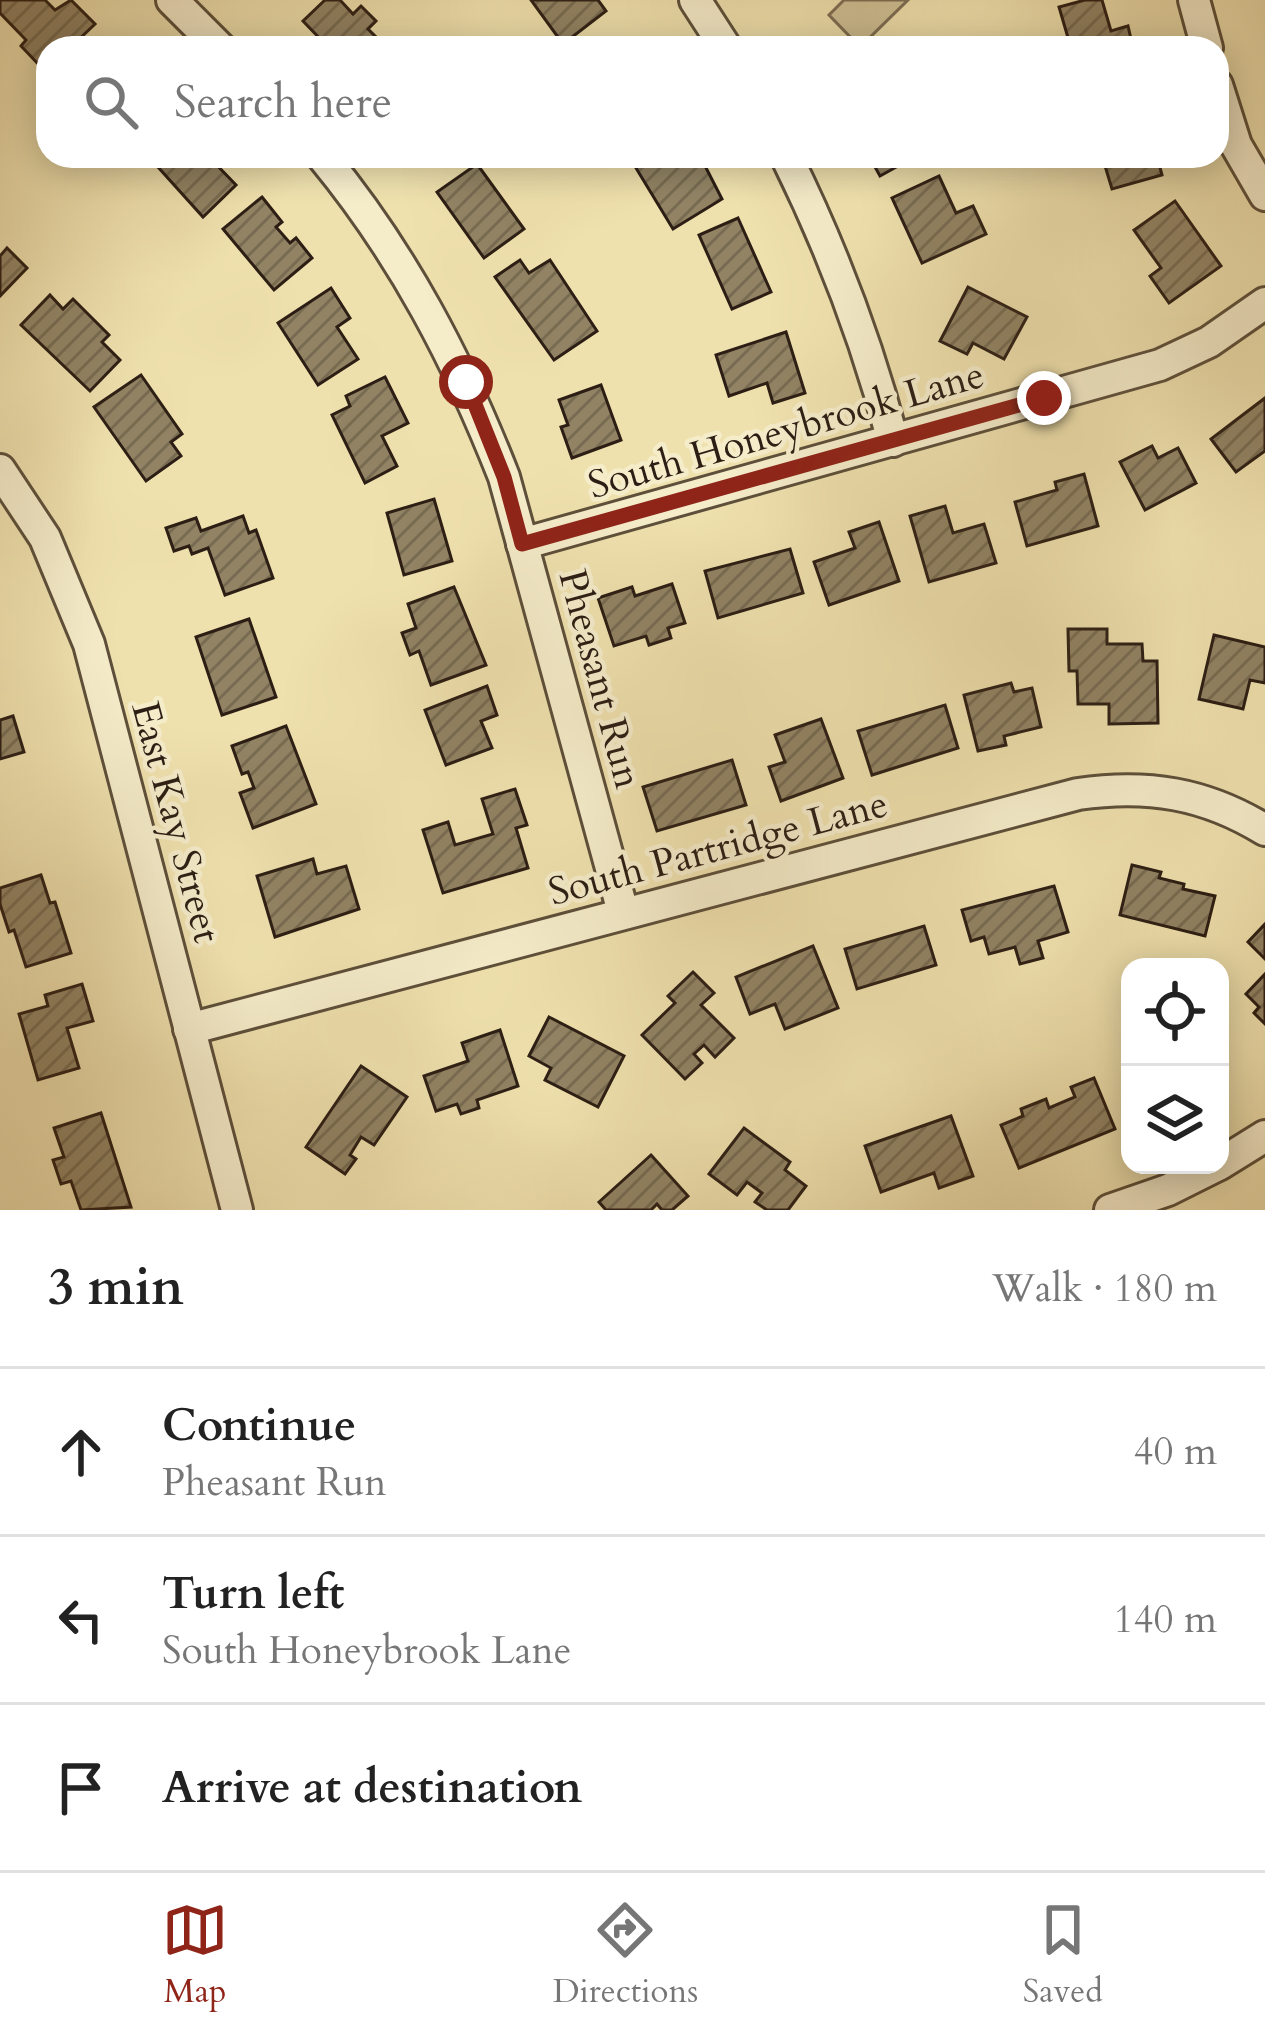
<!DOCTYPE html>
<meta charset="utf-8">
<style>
body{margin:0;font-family:Cardo,serif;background:#f2f2f2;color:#222}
.controls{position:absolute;right:36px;bottom:36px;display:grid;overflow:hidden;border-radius:24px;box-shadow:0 6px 30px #0003}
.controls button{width:108px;height:108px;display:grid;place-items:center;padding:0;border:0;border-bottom:3px solid #e0e0e0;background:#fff;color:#222;font:60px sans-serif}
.stop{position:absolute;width:36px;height:36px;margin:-27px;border:9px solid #8f2418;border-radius:50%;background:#fff}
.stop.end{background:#8f2418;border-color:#fff;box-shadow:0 3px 12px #0008}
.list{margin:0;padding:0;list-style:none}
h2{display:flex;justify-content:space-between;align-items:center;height:156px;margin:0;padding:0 48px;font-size:51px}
h2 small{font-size:39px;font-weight:400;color:#767676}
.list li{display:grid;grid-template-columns:78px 1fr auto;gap:36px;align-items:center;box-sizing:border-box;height:168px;padding:0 48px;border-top:3px solid #e0e0e0}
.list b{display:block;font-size:45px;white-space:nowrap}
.list p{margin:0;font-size:39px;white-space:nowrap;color:#767676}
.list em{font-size:39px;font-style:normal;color:#767676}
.icon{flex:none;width:66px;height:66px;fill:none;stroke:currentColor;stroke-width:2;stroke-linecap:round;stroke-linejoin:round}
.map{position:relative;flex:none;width:1265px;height:1210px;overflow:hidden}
.search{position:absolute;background:#fff;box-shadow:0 6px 30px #0003;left:36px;right:36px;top:36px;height:132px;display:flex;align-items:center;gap:30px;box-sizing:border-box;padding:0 42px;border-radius:36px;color:#767676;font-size:45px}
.sheet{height:660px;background:#fff}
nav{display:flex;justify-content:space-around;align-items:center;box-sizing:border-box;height:168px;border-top:3px solid #e0e0e0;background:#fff;font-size:33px;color:#767676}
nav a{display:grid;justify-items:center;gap:6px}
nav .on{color:#8f2418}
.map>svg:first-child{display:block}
</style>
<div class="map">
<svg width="1265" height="1210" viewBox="0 0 1265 1210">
<defs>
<pattern id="building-hatch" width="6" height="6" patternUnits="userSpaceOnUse" patternTransform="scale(3)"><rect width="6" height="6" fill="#918364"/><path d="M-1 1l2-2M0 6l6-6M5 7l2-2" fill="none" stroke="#776b51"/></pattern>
</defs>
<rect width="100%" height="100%" fill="#efe1ae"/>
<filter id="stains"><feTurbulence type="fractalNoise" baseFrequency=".00167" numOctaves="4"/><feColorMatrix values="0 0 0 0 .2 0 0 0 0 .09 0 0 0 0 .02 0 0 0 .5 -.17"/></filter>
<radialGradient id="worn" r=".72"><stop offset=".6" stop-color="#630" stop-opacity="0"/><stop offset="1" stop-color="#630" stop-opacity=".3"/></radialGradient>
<path fill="#cec094" stroke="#7d6f54" stroke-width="3" d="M844 0H908L860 47 829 15Z"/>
<g fill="url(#building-hatch)" stroke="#2c1e14" stroke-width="3">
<path d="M0 0H45L55 10 71 0 95 24 74 44 69 38 59 48H48V59L40 66 21 46 26 40 0 13Z"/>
<path d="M325 0H340L353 14 361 6 376 21 368 29 380 41 372 48H329L303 21Z"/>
<path d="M531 0H598L606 11 563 44Z"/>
<path d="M1085 0H1102L1111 31 1128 26 1133 48H1071L1059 7Z"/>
<path d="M148 156H208L236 185 203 217Z"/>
<path d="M649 156H700L722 199 673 229 636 168 651 159Z"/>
<path d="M869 156H916L880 176Z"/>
<path d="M1102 156H1157L1162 175 1112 189Z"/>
<path d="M477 164 524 229 484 258 437 192Z"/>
<path d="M939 176 956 213 973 206 986 234 922 263 892 198Z"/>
<path d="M262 197 282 222 276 227 290 243 296 238 312 258 274 290 223 229Z"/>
<path d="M1175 201 1221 266 1169 303 1150 276 1161 268 1134 230Z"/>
<path d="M738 218 771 292 732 309 699 235Z"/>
<path d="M7 248 27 268 0 296V256Z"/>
<path d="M520 260 529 273 550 260 597 331 554 360 495 277Z"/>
<path d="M968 287 1027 317 1004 359 973 343 967 354 940 341Z"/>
<path d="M331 288 350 318 337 327 358 359 318 385 278 323Z"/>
<path d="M50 295 63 309 73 299 109 335 102 342 120 360 90 391 21 325Z"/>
<path d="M786 332 805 393 773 403 767 383 729 396 716 355Z"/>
<path d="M141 375 182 434 171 442 181 456 146 481 94 407Z"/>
<path d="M385 377 408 423 382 436 397 466 365 483 332 415 350 406 346 396Z"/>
<path d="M601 385 621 440 572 458 561 427 568 425 559 400Z"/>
<path d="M1265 398V451L1236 472 1211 439Z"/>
<path d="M1152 446 1158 458 1178 448 1196 483 1145 510 1120 462Z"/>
<path d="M1084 474 1098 526 1027 546 1015 502 1057 490 1055 482Z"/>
<path d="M434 499 452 561 404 575 387 513Z"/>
<path d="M945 506 953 533 984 524 996 563 929 582 910 516Z"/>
<path d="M243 516 249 533 256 530 273 578 225 595 208 548 192 554 189 546 174 551 166 528 196 518 201 531Z"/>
<path d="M879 522 899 581 829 605 814 562 855 548 849 532Z"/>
<path d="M790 549 803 593 718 618 705 571Z"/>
<path d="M672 584 685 623 668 628 671 638 649 645 646 636 614 646 598 598 632 587 635 596Z"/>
<path d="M454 587 486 665 431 685 419 651 410 655 402 633 416 628 408 604Z"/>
<path d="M249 619 276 697 222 715 196 637Z"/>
<path d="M1068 629H1107V644H1142L1143 661H1157L1158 723 1109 724V704H1078L1077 671H1069Z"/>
<path d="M1214 635 1265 647V683L1250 680 1243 709 1199 699Z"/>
<path d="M1011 683 1014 692 1032 688 1041 727 1004 736 1006 745 978 751 964 695Z"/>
<path d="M487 686 497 715 481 721 492 748 446 765 425 710Z"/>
<path d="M945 705 958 748 872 775 858 731Z"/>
<path d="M13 716 24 752 0 759V720Z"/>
<path d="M821 719 843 778 781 801 769 767 785 762 775 735Z"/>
<path d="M286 726 316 804 253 828 240 793 254 788 248 772 242 774 232 746Z"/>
<path d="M732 760 746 805 657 831 643 787Z"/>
<path d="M515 789 527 825 516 828 528 868 443 893 423 830 448 822 455 845 493 834 482 799Z"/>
<path d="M313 859 317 874 346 866 359 909 275 937 257 876Z"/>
<path d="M1132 865 1161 872 1159 878 1184 884 1183 889 1215 896 1205 936 1120 915Z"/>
<path d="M41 875 50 903 55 902 71 953 26 967 14 930 9 932 0 904V888Z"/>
<path d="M1054 886 1068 932 1038 941 1043 958 1020 964 1015 947 989 954 984 937 971 941 962 910Z"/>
<path d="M1265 924V959L1248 942Z"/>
<path d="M924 926 936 965 857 989 845 949Z"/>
<path d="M813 946 838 1008 785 1029 775 1004 750 1014 736 977Z"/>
<path d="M693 972 714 993 701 1005 734 1038 715 1057 704 1045 694 1054 702 1063 685 1079 642 1035 675 1003 668 996Z"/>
<path d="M1265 974V1024L1254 1013 1259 1007 1246 994Z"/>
<path d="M82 984 93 1021 67 1028 79 1068 38 1080 19 1014 48 1006 45 995Z"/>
<path d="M549 1017 624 1056 598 1107 545 1080 551 1068 529 1056Z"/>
<path d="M500 1030 518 1086 477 1100 479 1108 461 1114 457 1104 436 1111 424 1076 468 1061 462 1043Z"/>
<path d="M361 1066 407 1097 374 1145 361 1137 350 1155 356 1159 345 1174 306 1147Z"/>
<path d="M1094 1078 1115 1129 1019 1168 1001 1125 1023 1116 1021 1109 1046 1099 1049 1108 1075 1097 1071 1087Z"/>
<path d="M101 1113 131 1207 81 1210 71 1181 61 1184 53 1160 64 1157 54 1128Z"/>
<path d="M951 1116 973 1176 939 1188 934 1173 881 1192 865 1146Z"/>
<path d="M744 1128 790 1162 785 1170 806 1186 788 1210H767L755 1202 762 1193 747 1182 737 1195 709 1174Z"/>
<path d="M651 1155 688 1196 672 1210H662L657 1204 651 1210H606L599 1202Z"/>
</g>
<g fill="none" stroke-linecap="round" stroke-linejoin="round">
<g stroke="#5d4f3a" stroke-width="36">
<g id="minor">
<path d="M172 0 220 48"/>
<path d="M695 0 726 48"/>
<path d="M1194 0 1207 48"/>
<path d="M1217 85 1236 145 1265 195"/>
<path d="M322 156C403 254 458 360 504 477L623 912"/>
<path d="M786 156C832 249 867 341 893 441"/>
<path d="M0 470 45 538 89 644 237 1210"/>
<path d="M522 544 1160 365 1209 342 1265 303"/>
<path d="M189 1029 1078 794C1147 784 1205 793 1265 830"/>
<path d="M1220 1164 1265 1136"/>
<path d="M1110 1210 1168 1190 1218 1165"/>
</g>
</g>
<use href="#minor" stroke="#f5ecca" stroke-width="30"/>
</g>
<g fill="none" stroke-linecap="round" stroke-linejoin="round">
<path stroke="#8f2418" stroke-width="15" d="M466 382 504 477 522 544 1044 398"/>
</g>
<g text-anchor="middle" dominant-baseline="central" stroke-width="9" stroke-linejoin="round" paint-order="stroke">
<g font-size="39" fill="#2c1e14" stroke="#f5ecca">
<text transform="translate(786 430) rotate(-16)">South Honeybrook Lane</text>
<text transform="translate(600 679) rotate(75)">Pheasant Run</text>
<text transform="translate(176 822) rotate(75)">East Kay Street</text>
<text transform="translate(718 848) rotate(-15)">South Partridge Lane</text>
</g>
</g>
<rect width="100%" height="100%" filter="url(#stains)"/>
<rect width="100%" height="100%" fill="url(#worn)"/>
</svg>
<div class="controls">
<button><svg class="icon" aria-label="locate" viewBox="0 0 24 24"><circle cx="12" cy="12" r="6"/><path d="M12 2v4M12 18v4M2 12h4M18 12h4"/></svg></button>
<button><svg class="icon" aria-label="layers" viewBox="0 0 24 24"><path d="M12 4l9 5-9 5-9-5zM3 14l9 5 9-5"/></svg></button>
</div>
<div class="stop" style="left:466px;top:382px"></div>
<div class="stop end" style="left:1044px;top:398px"></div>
<div class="search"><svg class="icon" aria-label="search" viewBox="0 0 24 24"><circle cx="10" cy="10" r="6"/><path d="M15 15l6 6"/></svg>Search here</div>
</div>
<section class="sheet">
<h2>3 min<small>Walk · 180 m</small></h2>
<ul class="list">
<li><svg class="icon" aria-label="ahead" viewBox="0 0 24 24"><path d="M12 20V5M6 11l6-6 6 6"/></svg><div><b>Continue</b><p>Pheasant Run</p></div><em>40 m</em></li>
<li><svg class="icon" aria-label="left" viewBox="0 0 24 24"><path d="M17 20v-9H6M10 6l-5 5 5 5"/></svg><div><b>Turn left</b><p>South Honeybrook Lane</p></div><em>140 m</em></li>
<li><svg class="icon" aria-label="arrive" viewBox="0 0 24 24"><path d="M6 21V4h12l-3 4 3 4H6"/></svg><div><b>Arrive at destination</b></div></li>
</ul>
</section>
<nav>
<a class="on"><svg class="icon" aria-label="map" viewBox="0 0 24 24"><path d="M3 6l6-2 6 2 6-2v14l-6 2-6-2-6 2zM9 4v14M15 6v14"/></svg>Map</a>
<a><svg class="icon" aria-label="directions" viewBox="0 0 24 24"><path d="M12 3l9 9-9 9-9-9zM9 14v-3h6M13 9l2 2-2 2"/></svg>Directions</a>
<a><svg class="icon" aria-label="saved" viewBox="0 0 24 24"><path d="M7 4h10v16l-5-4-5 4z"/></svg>Saved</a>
</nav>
